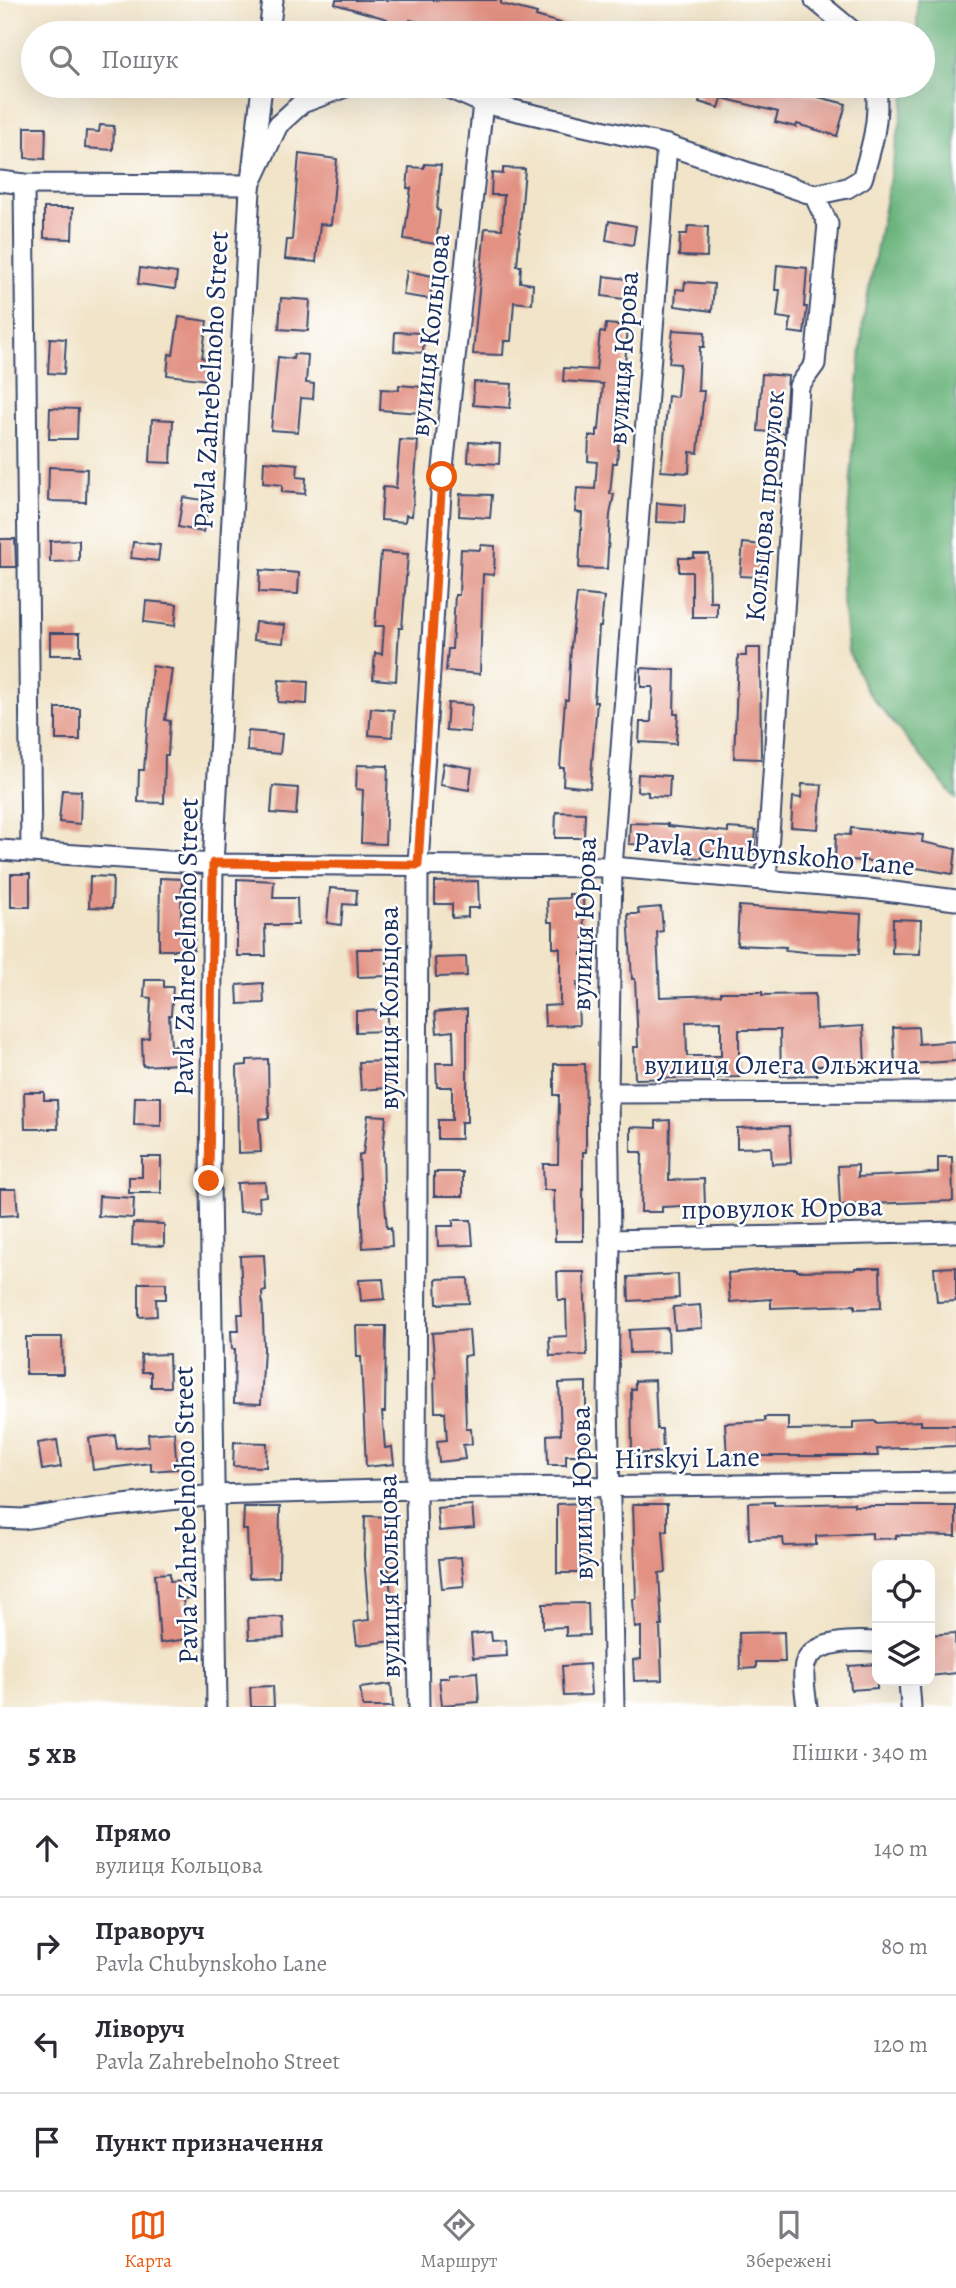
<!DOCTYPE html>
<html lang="uk">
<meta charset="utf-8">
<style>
body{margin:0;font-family:Alegreya,serif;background:#f2f2f3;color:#2b2b33}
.controls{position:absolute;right:21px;bottom:21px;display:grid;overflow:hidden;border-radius:14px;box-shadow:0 7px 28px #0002}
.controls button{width:63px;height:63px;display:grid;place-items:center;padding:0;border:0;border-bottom:2px solid #e1e1e2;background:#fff;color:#2b2b33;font:35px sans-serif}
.stop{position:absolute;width:21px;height:21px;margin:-16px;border:5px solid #ea580c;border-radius:50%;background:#fff}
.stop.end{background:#ea580c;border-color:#fff;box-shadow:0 2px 7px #0008}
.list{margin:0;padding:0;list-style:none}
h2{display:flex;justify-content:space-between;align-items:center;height:91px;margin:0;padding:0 28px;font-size:30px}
h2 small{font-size:23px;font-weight:400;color:#7c7c81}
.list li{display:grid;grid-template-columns:46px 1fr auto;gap:21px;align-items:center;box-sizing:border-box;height:98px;padding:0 28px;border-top:2px solid #e1e1e2}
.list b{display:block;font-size:26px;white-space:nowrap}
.list p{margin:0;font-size:23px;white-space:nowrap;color:#7c7c81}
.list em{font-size:23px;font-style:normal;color:#7c7c81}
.icon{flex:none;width:38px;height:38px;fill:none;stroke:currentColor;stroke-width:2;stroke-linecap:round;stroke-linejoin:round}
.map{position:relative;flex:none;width:956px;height:1707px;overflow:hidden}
.search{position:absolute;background:#fff;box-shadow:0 7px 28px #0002;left:21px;right:21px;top:21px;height:77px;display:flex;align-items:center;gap:18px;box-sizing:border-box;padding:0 24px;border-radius:38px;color:#7c7c81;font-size:26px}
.sheet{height:483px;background:#fff}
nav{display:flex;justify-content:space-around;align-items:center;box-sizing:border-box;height:98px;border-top:2px solid #e1e1e2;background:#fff;font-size:19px;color:#7c7c81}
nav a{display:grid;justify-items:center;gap:4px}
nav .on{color:#ea580c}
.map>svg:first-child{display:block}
</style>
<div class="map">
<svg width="956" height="1707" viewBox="0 0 956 1707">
<rect width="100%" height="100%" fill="#fff"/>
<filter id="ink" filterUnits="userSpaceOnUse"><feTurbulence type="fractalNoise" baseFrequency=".0143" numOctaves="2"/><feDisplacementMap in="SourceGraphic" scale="14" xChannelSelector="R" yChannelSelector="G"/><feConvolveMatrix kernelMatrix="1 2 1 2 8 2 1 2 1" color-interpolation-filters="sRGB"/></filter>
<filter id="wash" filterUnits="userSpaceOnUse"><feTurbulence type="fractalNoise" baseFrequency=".00686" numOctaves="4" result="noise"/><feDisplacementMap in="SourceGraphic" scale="28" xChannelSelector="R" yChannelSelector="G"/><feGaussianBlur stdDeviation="1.57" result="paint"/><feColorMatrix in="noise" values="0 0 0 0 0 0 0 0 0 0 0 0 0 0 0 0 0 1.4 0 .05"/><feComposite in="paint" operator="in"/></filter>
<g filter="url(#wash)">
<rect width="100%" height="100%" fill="#f1e4c8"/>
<path fill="#6ab47b" stroke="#42726c" stroke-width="2" d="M917 0H956V799L866 690 848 651 842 592 863 321 907 86H923V33H917Z"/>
<g id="blocks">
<g fill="#e29182" fill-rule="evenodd">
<path d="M336 0H501V4L537 13 536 16 581 29V33H466L410 20 406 33H383L387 19 335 4Z"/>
<path d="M693 86H775L846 104 837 136 797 124 796 127 775 122 778 112 722 98 719 108 699 102 701 94 692 92Z"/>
<path d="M100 125 114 126 113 150 85 148 86 131 99 132Z"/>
<path d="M25 127H46L45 159 25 158Z"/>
<path d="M299 154 337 159 331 225 320 224 316 262 285 259 287 240H292Z"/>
<path d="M424 164 441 165 437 210 440 211 436 244 404 239 411 188H407L409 167 424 168Z"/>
<path d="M503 168 525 169 517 266H521L520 282 533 284 532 304 514 302 511 341H504L503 355 473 354 485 228 502 229 504 195H491L492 173 503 174Z"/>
<path d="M44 208H73L72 239 44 238Z"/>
<path d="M609 221 636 226 633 245 606 240Z"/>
<path d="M688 226 708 227 707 257 679 256 680 234H687Z"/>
<path d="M777 265 807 268 804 307H807L804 334 789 332 791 319 777 317 780 290H775Z"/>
<path d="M140 268 177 273 175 289 138 284Z"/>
<path d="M407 271 433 276 430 299 403 295Z"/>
<path d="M604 276 634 280 631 300 602 296Z"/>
<path d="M685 282 714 284 712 311 675 306 676 289 684 290Z"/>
<path d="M281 298 310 300 308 331 279 329Z"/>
<path d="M179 317 207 321 202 358 209 359 207 380 167 375 169 354 173 355Z"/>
<path d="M606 324 628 326 617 463H613L610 494H614L610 515 607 569 579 568 582 513 575 512 577 488 595 489 597 462 588 461 589 436H597V429L599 430 603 384 563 381 564 368 596 370 600 332 605 333Z"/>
<path d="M673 330 705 332 704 347H700L698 391H704L698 453 690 452 689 473 661 471 668 396 677 397 680 364 669 363Z"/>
<path d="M395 332 424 333 423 353 394 351Z"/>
<path d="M50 338 66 339 64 374 48 373Z"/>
<path d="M294 354 308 355 306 383 314 384 313 399 301 398 298 432 271 430 278 357 293 359Z"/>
<path d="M762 374 788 376 784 433 758 431Z"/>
<path d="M474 382 512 384 510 408 473 405Z"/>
<path d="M399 385 423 387 421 413 380 410 381 389 399 390Z"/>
<path d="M50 408 78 409 77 439H49Z"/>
<path d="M152 419 173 420 171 463 150 462Z"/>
<path d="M400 440 418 441 412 516 406 515 405 522 381 520 383 487 396 488Z"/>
<path d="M469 442 500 444 499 464 468 462Z"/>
<path d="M264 461 298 464 297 477 306 478 305 494 282 492V485L263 483Z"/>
<path d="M49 467 87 469 86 502 48 501Z"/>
<path d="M460 494 492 495 490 518 459 516Z"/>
<path d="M183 497 209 501 203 532 178 527Z"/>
<path d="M657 503 685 505 684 523 656 522Z"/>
<path d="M0 539H15L16 567H0Z"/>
<path d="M79 540V561L50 562V541Z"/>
<path d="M133 542 160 545 158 561 131 558Z"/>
<path d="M743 543 763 545 761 577 740 576Z"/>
<path d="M481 545 495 546 494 575 483 574 480 674 446 671 448 649H452L455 595H459L461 549 480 550Z"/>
<path d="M381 552 408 554 402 628H399L396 681 373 679 375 653 382 654 384 626H375Z"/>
<path d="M694 554H709L710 602H717V617H692V572H679V558H694Z"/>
<path d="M260 570 299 573 298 594 259 592Z"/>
<path d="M577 594 604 597 601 627H599L594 702H597L590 788 563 785 564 768H560L565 700H568L571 646Z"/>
<path d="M146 601 177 604 175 626 144 622Z"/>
<path d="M255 622 285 625 283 643 253 640Z"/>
<rect x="50" y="633" width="30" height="22"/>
<path d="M746 648H760L761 759 734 758 738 656H746Z"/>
<path d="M152 666 172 669 165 720 170 721 168 755H165L164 803 138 802 139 770H144Z"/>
<path d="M641 668 675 670 674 714H678L676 744 639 742 640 722H651L653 687H641Z"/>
<path d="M279 680 308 682 307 704 278 702Z"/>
<path d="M448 703 472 705 470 732 446 730Z"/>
<rect x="56" y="708" width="24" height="32"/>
<path d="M371 708 394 710 392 737 369 735Z"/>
<path d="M248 731 282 734 280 754 247 751Z"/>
<path d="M443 763 472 768 469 790 440 785Z"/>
<path d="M357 765 388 766 385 844 361 843 363 790 356 789Z"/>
<path d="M638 774 670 776 669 797 648 796V792L637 791Z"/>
<path d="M802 784 822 785 818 829 791 827 793 797 801 798Z"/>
<path d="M273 786 298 788 296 815 271 813Z"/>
<path d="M62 790 81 791 80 824 59 822Z"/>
<path d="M556 812 585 813 584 838H555Z"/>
<path d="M630 823 668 824V826L728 832V828L756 830 754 854 703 851 702 858 687 857 688 848 679 847V845L629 844Z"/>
<path d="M851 828 923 835 922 842 956 849 953 874 882 862 835 859 836 834 850 835Z"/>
<rect x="11" y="874" width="19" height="33"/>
<path d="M90 876 113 877 112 908 89 907Z"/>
<path d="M160 878 182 879 181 917H195L194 950H159Z"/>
<path d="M237 879 274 881 273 898H297L298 925H265L266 956H237Z"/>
<path d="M478 881 479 908H468V917L452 918V904H435V882Z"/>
<path d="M330 888 357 890 356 905 343 904 341 925 327 923Z"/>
<path d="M569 894H583L584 940 590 939V953H582V982H577L579 1025 545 1026 544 1006 560 1005V948H553V922H548L547 899 569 898Z"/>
<path d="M739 906 861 914 859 954 814 953 785 950 786 947 737 945Z"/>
<path d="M661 907 663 931 657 932 660 997 721 995V992H762V995L815 994 816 1029 863 1026 865 1064 817 1066V1075L781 1076 780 1030H739V1077L635 1079 634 1047H638L635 979H632L628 914H639L638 909ZM721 1021V1056H687L686 1022Z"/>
<path d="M893 919 921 920 920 954 892 953Z"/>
<path d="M357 949H387V976L358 977Z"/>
<path d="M466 957 467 976 436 977 435 958Z"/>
<path d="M145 980H164V987H173L171 1015H169L171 1046H178L179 1064 143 1066 142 1039 149 1038 151 998 144 997Z"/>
<path d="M263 983 264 1003 238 1004 237 985Z"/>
<path d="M467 1009V1122H461V1139H438V1120H452V1087H437L436 1063H454L453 1031 437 1033 435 1012Z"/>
<path d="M387 1010V1031L356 1032V1011Z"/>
<path d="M918 1027 919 1044 956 1041V1061L895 1065 893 1028Z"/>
<path d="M268 1059 269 1118 259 1119 261 1152 238 1153 237 1066 247 1065V1060Z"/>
<path d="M386 1061 387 1088 361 1090 359 1062Z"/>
<path d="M554 1064H585L586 1115V1152H583V1241H555L554 1190H544L543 1164H558L559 1095H554Z"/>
<path d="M24 1092H44V1100H57L58 1129H25Z"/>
<path d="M135 1097H161V1126L134 1125Z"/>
<path d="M368 1115 386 1116 383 1150 384 1192 387 1228H391L392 1246 363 1248 359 1155 363 1154Z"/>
<path d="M670 1120 669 1180 704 1179 705 1205 662 1207V1212H641L642 1152H631V1127L656 1128V1121Z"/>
<path d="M789 1126 791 1163 772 1164 771 1147 737 1148V1128Z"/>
<path d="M142 1157H161V1193H129V1177H142Z"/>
<path d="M938 1157H952L953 1201 840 1205 838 1166 858 1165V1177L921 1174 938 1172Z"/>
<rect x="434" y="1172" width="29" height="24"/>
<path d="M265 1182 266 1196 259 1197 260 1211 239 1212 237 1183Z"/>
<path d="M0 1189H16L18 1215 0 1216Z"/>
<path d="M99 1196 134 1198 133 1218 98 1216Z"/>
<path d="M453 1220H471L473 1245 438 1246 437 1226H453Z"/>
<path d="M133 1223 164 1224V1246L132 1245Z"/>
<path d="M264 1255 266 1291 262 1292 264 1348 261 1404 234 1403 235 1349H232L231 1331H239L238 1314H243L240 1256Z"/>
<path d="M956 1267V1301L937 1302 934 1268Z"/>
<path d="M855 1268H880L881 1308 855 1309V1305L771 1308V1299L730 1302 728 1273 771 1269H797V1271L855 1270Z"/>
<path d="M557 1272H584L587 1355 550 1356 549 1337 567 1336 566 1300H558Z"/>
<path d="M678 1274 679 1298 629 1301 628 1277Z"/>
<path d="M468 1278 469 1303 437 1304 436 1279Z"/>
<path d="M383 1279 385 1299 361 1301 359 1280Z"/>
<path d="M139 1283H166V1299H156L157 1316 139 1317Z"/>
<path d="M700 1305 702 1328 675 1330 673 1307Z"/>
<path d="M356 1326H386L385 1412H382L385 1448 392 1447 394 1464 366 1467 361 1357H357Z"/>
<path d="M668 1328 669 1352 630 1353 629 1330Z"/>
<path d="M469 1330 471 1355 464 1356 466 1429H471L472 1444 463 1445 465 1459 439 1462 437 1441 447 1440 445 1412H435L434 1378H436L432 1333Z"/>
<path d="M26 1337H62L63 1374H26Z"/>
<path d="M169 1354 170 1387H151V1372H142L141 1355Z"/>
<path d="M655 1380 657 1429H662L663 1452 632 1454 631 1389H635V1381Z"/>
<path d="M586 1382V1455H566V1465H548L547 1435 561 1434 559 1383Z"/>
<path d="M765 1417H788V1430L853 1429V1422L876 1421V1423L921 1421V1425H956V1446L877 1449 878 1456H747L727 1458 725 1423 765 1421Z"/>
<path d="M174 1432 177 1469 151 1471V1463L93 1470 89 1438 115 1435 117 1449 149 1446 148 1434Z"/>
<path d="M57 1440 61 1467 42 1470 38 1443Z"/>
<path d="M234 1442 267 1443 266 1467 233 1466Z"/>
<path d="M774 1502V1505L854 1503V1506H956V1536L896 1535V1538L872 1539V1533L816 1536V1545L784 1546 783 1538 749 1539 748 1503Z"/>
<path d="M586 1503 588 1573H557V1504Z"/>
<path d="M633 1504H667V1531H663L666 1572 659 1573 662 1626H660L662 1680 634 1681 633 1660 641 1659V1627L635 1628 633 1599H636Z"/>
<path d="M472 1505 474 1528 439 1531 437 1508Z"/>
<path d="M244 1507H280L279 1577 249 1578 247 1530H243Z"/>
<path d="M365 1516 388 1517 387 1549 391 1597 388 1598 393 1641 357 1645 354 1622 369 1620 364 1556Z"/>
<path d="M461 1557 464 1586 442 1588 439 1559Z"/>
<path d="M170 1573V1581L191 1580V1599H183L188 1639 160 1643 155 1574Z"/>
<path d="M588 1603 589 1635 566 1636V1627L543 1628V1604Z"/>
<path d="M283 1617 284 1638 249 1639 248 1618Z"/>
<path d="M491 1632 492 1641 506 1640 507 1656 473 1658 471 1634Z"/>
<path d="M784 1632 785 1662H756V1668L740 1669 739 1633Z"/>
<path d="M955 1633 956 1673 930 1676V1635Z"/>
<path d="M589 1664 591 1695 564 1696 562 1666Z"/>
<path d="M877 1664V1688L851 1690 849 1666Z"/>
<path d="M477 1672 479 1702 442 1705 439 1678H449V1674Z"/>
<path d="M391 1684 393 1707H363L360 1688Z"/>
<path d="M273 1686 274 1707H251L250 1687Z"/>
</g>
</g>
</g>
<g filter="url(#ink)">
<use href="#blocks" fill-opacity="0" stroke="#3b4a6e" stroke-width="2"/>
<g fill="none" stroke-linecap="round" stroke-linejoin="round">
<g stroke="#3b4a6e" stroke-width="23">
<g id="minor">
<path d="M815 0 855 33"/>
<path d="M269 33 273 0"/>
<path d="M444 86 483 103 667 145 814 195 828 224 815 364 799 386 766 880"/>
<path d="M0 181 24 184 250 185 278 125 302 103 348 86"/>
<path d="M24 184 31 852"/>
<path d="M814 195 847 188 862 179C872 147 880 119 876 86"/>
<path d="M0 850 213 864 612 867 870 889 956 900"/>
<path d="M608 1093 956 1092"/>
<path d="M610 1240 956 1232"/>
<path d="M0 1518 23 1519 96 1508 214 1495 416 1489 956 1482"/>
<path d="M909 1681 911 1707"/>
<path d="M217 1707 210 1181 213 864 250 190 262 86"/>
<path d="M419 1707 416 1489 418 865 442 477 483 103"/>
<path d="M614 1707 608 1400 610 1240 608 1093 612 867 667 145"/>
<path d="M807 1707C806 1695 801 1673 806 1662 816 1639 856 1641 877 1642"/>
</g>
</g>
<use href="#minor" stroke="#fff" stroke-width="19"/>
</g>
</g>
<g fill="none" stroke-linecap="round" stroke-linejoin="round" filter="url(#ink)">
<path stroke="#ea580c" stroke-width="9" d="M209 1181 213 863 418 865 442 477"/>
</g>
<g text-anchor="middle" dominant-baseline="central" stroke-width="5" stroke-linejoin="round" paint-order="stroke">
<g font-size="28" fill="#1b2f5e" stroke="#fff">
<text transform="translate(430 335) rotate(-84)">вулиця Кольцова</text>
<text transform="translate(623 358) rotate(-86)">вулиця Юрова</text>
<text transform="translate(211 380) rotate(-87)">Pavla Zahrebelnoho Street</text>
<text transform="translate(765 506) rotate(-85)">Кольцова провулок</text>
<text transform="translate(774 854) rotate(5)">Pavla Chubynskoho Lane</text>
<text transform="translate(584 924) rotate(-88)">вулиця Юрова</text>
<text transform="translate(186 947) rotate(-89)">Pavla Zahrebelnoho Street</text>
<text transform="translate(389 1008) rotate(-90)">вулиця Кольцова</text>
<text x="782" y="1065">вулиця Олега Ольжича</text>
<text transform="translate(782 1208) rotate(-1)">провулок Юрова</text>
<text transform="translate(687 1458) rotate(-1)">Hirskyi Lane</text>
<text transform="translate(582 1493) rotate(-91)">вулиця Юрова</text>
<text transform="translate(186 1515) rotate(-91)">Pavla Zahrebelnoho Street</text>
<text transform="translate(389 1576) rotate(-91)">вулиця Кольцова</text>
</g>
</g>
</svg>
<div class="controls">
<button><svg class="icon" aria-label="locate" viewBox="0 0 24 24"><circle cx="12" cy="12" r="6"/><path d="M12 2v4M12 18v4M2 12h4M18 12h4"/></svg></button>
<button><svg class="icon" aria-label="layers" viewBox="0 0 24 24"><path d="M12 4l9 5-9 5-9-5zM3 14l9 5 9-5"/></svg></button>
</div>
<div class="stop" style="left:442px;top:477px"></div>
<div class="stop end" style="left:209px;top:1181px"></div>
<div class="search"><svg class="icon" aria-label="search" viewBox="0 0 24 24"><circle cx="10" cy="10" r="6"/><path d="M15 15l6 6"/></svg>Пошук</div>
</div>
<section class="sheet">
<h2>5 хв<small>Пішки · 340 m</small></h2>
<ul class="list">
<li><svg class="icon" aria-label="ahead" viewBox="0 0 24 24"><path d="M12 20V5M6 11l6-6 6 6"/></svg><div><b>Прямо</b><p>вулиця Кольцова</p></div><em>140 m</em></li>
<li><svg class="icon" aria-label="right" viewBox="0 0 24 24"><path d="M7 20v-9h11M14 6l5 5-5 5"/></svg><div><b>Праворуч</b><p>Pavla Chubynskoho Lane</p></div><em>80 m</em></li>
<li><svg class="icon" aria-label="left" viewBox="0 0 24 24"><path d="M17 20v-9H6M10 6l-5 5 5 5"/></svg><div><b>Ліворуч</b><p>Pavla Zahrebelnoho Street</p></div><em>120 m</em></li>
<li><svg class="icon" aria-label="arrive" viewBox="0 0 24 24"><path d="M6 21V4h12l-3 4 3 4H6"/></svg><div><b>Пункт призначення</b></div></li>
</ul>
</section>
<nav>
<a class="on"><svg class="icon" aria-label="map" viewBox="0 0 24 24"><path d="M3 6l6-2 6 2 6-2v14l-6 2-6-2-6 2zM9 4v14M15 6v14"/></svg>Карта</a>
<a><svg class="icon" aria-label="directions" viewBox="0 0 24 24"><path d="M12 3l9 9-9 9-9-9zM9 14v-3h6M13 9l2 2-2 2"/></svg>Маршрут</a>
<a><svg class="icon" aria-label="saved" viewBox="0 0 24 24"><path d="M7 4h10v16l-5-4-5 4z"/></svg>Збережені</a>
</nav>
